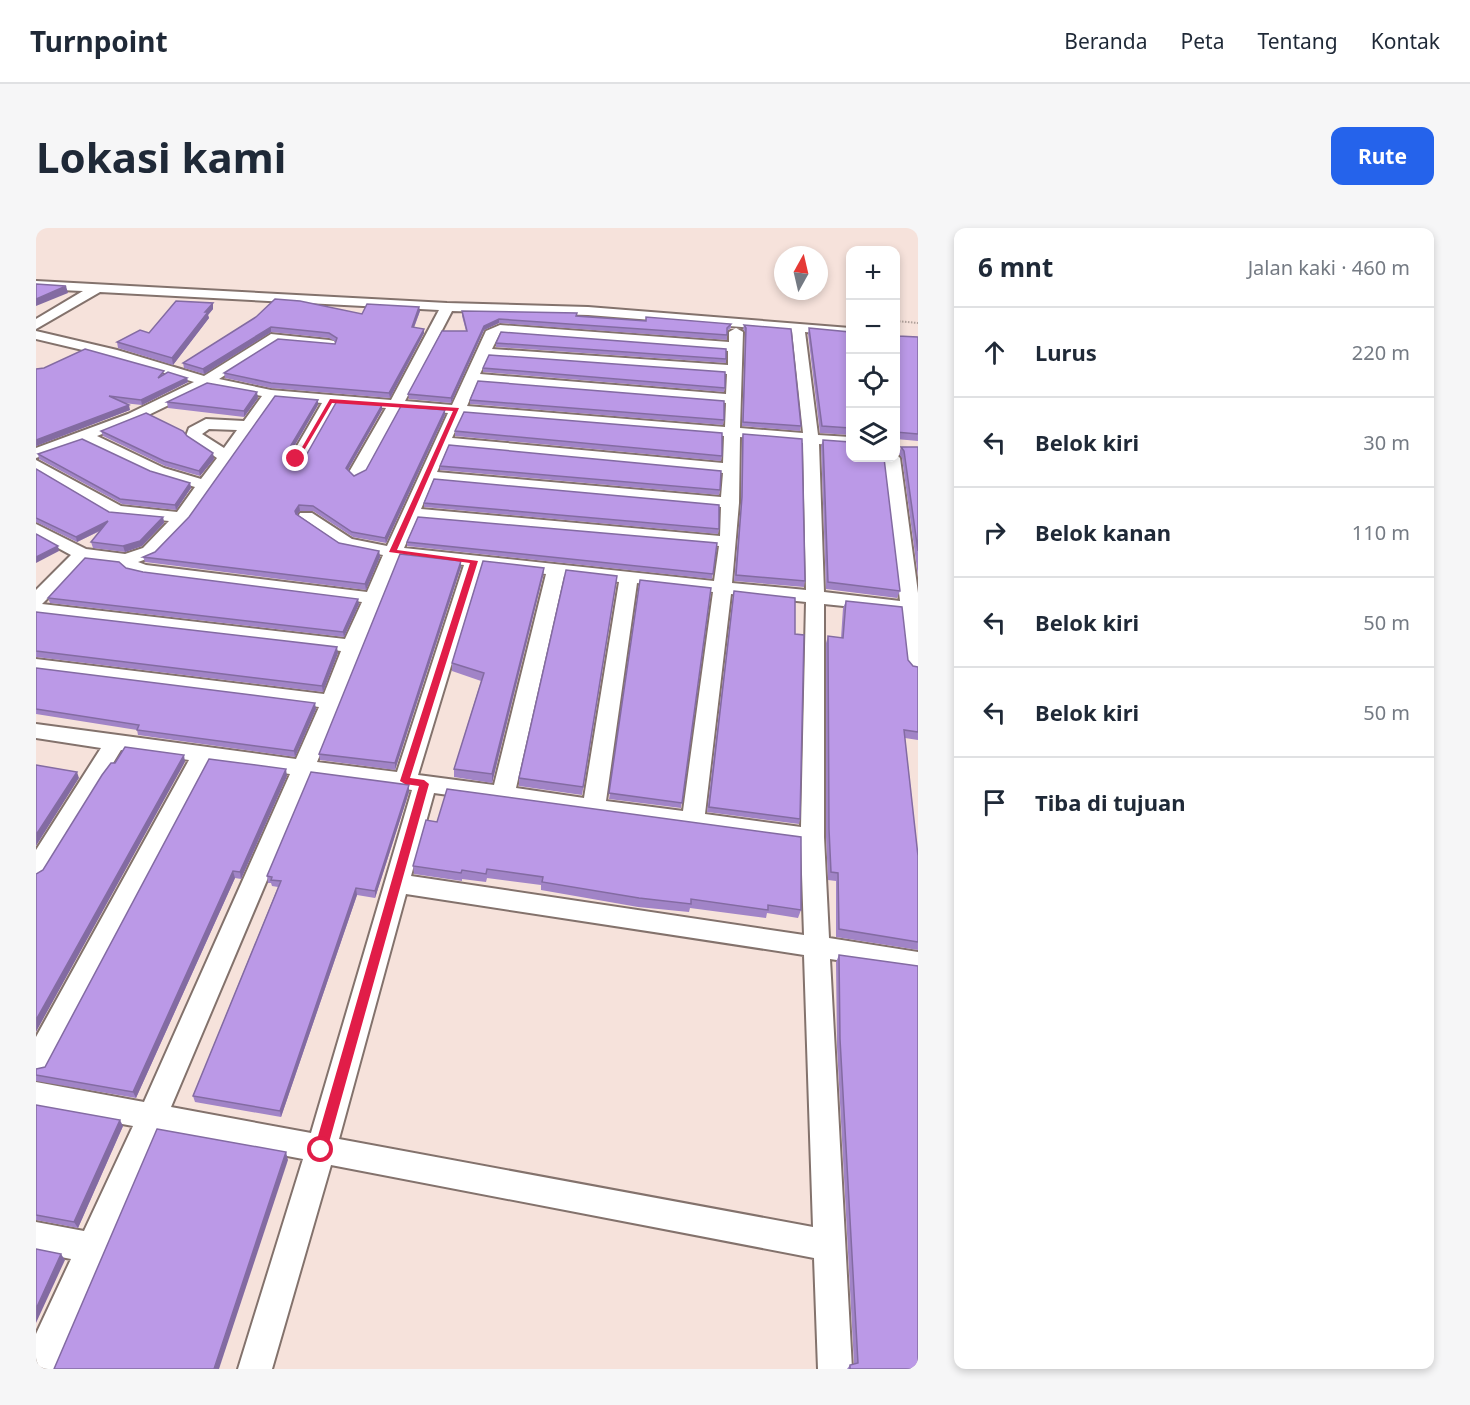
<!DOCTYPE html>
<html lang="id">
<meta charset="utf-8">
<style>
body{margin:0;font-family:"Noto Sans",sans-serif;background:#f6f6f7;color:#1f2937}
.controls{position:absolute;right:18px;top:18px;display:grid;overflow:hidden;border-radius:12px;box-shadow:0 3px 9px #0003}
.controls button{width:54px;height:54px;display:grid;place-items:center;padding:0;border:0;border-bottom:2px solid #e0e1e3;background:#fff;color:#1f2937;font:30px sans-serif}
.compass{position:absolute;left:738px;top:18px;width:54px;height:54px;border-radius:50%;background:#fff;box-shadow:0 3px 9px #0003;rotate:8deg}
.stop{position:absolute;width:18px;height:18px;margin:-14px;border:4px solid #e11d48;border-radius:50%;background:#fff}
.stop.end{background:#e11d48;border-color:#fff;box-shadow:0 2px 6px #0008}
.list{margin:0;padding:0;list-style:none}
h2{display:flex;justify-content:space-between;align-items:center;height:78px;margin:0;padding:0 24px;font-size:26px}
h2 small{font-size:20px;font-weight:400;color:#747a83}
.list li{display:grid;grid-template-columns:39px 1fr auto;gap:18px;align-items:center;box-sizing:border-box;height:90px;padding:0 24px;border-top:2px solid #e0e1e3}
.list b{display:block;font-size:22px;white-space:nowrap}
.list em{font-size:20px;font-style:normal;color:#747a83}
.icon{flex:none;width:33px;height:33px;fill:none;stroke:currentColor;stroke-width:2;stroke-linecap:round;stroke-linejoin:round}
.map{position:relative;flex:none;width:882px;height:1141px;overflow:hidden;border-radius:12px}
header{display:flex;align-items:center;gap:36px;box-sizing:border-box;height:84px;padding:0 30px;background:#fff;border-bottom:2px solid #e0e1e3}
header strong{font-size:28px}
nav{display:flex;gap:33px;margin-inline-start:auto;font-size:21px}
.intro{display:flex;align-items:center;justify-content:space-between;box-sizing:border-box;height:144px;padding:0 36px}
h1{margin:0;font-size:42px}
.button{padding:15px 27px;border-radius:12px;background:#2563eb;color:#fff;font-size:21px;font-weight:700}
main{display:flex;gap:36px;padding:0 36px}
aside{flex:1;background:#fff;border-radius:12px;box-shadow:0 3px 9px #0003}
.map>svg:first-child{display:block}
</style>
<header>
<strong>Turnpoint</strong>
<nav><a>Beranda</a><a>Peta</a><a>Tentang</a><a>Kontak</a></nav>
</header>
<div class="intro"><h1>Lokasi kami</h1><a class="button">Rute</a></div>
<main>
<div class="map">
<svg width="882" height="1141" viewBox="0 0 882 1141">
<rect width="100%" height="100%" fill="#f6e2db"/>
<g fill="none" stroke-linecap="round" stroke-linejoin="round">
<g stroke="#83726c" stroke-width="4">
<path id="street" d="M0 53 411 75 552 79 814 100V108L769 104 782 207 814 209V219L783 216 788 364 864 373 848 230H860V226L864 230 882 365V445L875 443 872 439 866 384 788 376V609L793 710 882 724V744L794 731 816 1141H782L778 1030 295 937 236 1141H202L267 931 124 904 18 1141H0V1106L35 1031 0 1024V994L48 1003 97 898 0 880V854L108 874 254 546 173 535 10 844 0 847V809L153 532 85 522 8 648 0 651V622L65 520 0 510V496L260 531 283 479 0 443V431L288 466 305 423 0 387V362L35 327 0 308V296L50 321 89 326 107 320 133 293 75 287 0 244V232L85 278 141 284 159 259 116 246 47 213 0 230V220L92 186 158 154 72 128 0 111V103L81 122 168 148 235 106 293 112 298 113 300 116 298 119 242 113 183 151 235 162 355 172 403 82 64 64 0 101V91L47 63 0 61ZM416 83 552 87 756 103 767 205 704 200 707 104 700 100 693 104V114L464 97 450 103 416 177 369 173ZM464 105 692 123V137L456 121ZM452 129 691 146 690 166 444 146ZM441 155 690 175 689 199 431 178ZM172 158 226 168 208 193 170 191 153 200 150 208 153 211 181 230 165 251 128 240 61 208 102 192ZM239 171 286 175 251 235 259 240 267 235 300 176 350 180 312 246 320 251 328 246 364 181 412 185 351 318 316 311 276 285H264L262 289 305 319 347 327 331 364 110 337 102 334 119 328 152 293ZM427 186 688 208 687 235 416 210ZM173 201 201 202 188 220 166 206ZM704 209 767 215 770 362 696 355 703 275ZM412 219 687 245 685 269 401 244ZM397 253 685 279 684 308 385 281ZM381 291 683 318 678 353 368 320ZM363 330 428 337 361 544 281 534C310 466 335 397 363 330ZM50 332 85 337 92 343 108 347 326 374 309 411 6 376ZM445 339 510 346 458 557 382 547ZM528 348 583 354 548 570 480 560ZM601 355 677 364 647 583 570 573ZM695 366 770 374 765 599 669 586ZM275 548 376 562 275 905 135 879ZM398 565 765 616 768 707 375 648ZM370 666 768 727 777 999 303 911Z"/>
</g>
<path stroke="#b0a19b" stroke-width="2" stroke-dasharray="1.5 1.5" stroke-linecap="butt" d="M860 93 882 95"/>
<use href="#street" fill="#fff" fill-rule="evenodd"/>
</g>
<g fill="#a184c7">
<path d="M177 75V81L172 87 173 90 137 137 82 120 81 114 113 105Z"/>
<path d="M384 83 378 100 388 101V105L354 170 235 160 189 150 188 145 299 116 300 114 293 110 235 104 168 146 148 140 147 135 220 89 326 86Z"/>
<path d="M426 83 541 85V88L610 93 695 96V100L691 103V112L463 95 448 102 415 175 373 171 372 166 430 103 426 88Z"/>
<path d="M708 97 755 101 765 198 764 203 706 198 709 104 707 101Z"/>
<path d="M773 100 814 104V207L784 205 772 106Z"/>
<path d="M860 102 862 108 882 109V213L860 211V222Z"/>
<path d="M460 115 690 131V135L460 119Z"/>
<path d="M447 140 689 160 688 164 447 144Z"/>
<path d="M0 141 129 146 151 150 152 154 106 177 87 175 94 182 0 218Z"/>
<path d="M222 170 208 189 132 180 131 174Z"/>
<path d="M434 172 688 192 687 197 434 176Z"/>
<path d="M282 177 251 231 257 237 268 231 346 177V182L312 242 318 248 330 242 409 187 350 315 317 309 277 283H264L261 286 303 315 343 323 344 329 330 362 109 334 107 329 119 324Z"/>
<path d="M65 203 151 208 178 231 164 248 129 238 67 208Z"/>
<path d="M419 203 686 228 685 233 419 208Z"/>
<path d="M707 206 769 353 768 359 698 353 705 275 706 211Z"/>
<path d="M787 212 864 363 861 370 790 361 785 218Z"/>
<path d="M865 219H882V348L866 230 863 226Z"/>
<path d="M2 226 114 243 154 255 155 260 140 282 86 276 3 231Z"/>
<path d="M404 238 684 262 683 267 404 242Z"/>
<path d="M0 241 73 284 127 289 128 295 106 318 89 324 57 320 55 314 64 303 41 314 0 294Z"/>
<path d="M388 275 683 301 682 306 388 279Z"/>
<path d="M371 314 681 315 676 351 371 318Z"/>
<path d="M425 333V339L359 542 284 532 283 526Z"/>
<path d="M90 340 107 344 323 376 308 409 14 375 12 370Z"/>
<path d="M508 340 507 348 456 555 418 549V541L445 453 416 443V435Z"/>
<path d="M581 348 546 567 483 558V550Z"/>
<path d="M604 352 675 360 645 580 573 571Z"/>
<path d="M697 368 759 406 764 591 763 596 671 584Z"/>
<path d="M810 373 872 432 877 438 882 439V512L869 510 882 628V722L800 709V653L792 652 790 609V415L792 408 805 410 807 380Z"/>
<path d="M0 384 302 425 287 464 0 429Z"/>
<path d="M0 440 280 481 259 529 102 507 101 502 0 486Z"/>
<path d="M251 548 205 651 199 650 100 870 0 853V841L9 839Z"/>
<path d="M373 564 339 670 321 667 245 889 159 874 157 868 242 659 236 658 235 655H232L231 648Z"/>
<path d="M390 592 765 682 762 690 731 685 730 690 654 680 653 684 602 679 505 662V657L451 650 450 654 426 651V653L378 646 377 638Z"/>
<path d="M803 727 882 1141H811L814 1137 818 1136 801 819 800 734Z"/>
<path d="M0 877 87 898 42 1000 0 992Z"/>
</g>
<g fill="#836ba2">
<path d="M30 58 32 65 0 78V71Z"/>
<path d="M177 75V81L172 87 173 90 137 137 136 130 169 84Z"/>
<path d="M383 79 384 83 376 104V99Z"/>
<path d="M463 91V95L448 102 415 175V170L448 98Z"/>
<path d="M235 99V104L168 146 167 141Z"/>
<path d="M388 101V105L354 170 353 165Z"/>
<path d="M151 150 152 154 106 177 105 172Z"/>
<path d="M221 164 222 170 208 189V183Z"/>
<path d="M282 172V177L249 234 248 229Z"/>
<path d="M93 177 94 182 0 218V212Z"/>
<path d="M346 177V182L310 245V240Z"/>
<path d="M409 182V187L350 315 349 310Z"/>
<path d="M177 225 178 231 164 248 163 243Z"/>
<path d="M154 255 155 260 140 282 139 277Z"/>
<path d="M263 277 264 283 260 288 259 283Z"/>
<path d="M127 289 128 295 106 318 89 324 87 318Z"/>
<path d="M72 293 73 298 41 314 40 309Z"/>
<path d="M22 318 23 323 0 335V329Z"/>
<path d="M343 323 344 329 330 362 329 356Z"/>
<path d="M425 333V339L359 542V535Z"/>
<path d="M508 340 507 348 456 555V546Z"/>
<path d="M581 348 580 356 546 567 547 559Z"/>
<path d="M322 371 323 376 308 409 307 404Z"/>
<path d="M301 419 302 425 287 464 286 458Z"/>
<path d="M279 475 280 481 259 529 258 523Z"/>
<path d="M148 527 149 534 0 804V792Z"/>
<path d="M250 541 251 548 205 651 204 644Z"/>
<path d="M41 544 43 550 0 618V607Z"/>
<path d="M373 557V564L339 670V663Z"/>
<path d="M197 643 199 650 100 870 97 864Z"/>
<path d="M320 660 321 667 245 889 244 883Z"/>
<path d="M84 892 87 898 42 1000 38 994Z"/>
<path d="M250 924 252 932 183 1141H178Z"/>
<path d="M25 1026 29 1032 0 1095V1081Z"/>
</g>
<g fill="#bb99e7" stroke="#836ba2" stroke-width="1.5">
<path d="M0 56 30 58 0 71Z"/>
<path d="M239 71 264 73 326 86 331 76 383 79 376 99 388 101 353 165 235 155 188 145 242 111 299 116 301 110 293 105 235 99 167 141 147 135 220 89Z"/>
<path d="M140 73 177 75 169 84H172L136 130 81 114 104 102 113 105Z"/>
<path d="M426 83 541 85 540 88 610 93V89L695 96 691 100V107L463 91 448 98 415 170 372 166 406 103H431Z"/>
<path d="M708 97 755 101 765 198 707 194 710 100Z"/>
<path d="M773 100 814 104V200L786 198Z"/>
<path d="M860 102 862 108 882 109V206L860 204V221Z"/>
<path d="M465 104 690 121V131L460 115Z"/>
<path d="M49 121 128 143 122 150 132 144 151 150 105 172 73 168 93 177 0 212V141L8 140Z"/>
<path d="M453 127 689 144V160L447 140Z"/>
<path d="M442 153 688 173V192L434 172Z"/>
<path d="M171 155 221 164 208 183 131 174Z"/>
<path d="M239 168 282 172 248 229 257 237 268 231 301 173 346 177 310 240 318 248 330 242 365 178 409 182 349 310 316 304 277 278 263 277 259 283 260 286 303 315 343 323 329 356 107 329 119 324 153 289Z"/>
<path d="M428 184 686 205V228L419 203Z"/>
<path d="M110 185 147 203 151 208 177 225 163 243 128 233 65 203Z"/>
<path d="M707 206 766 211 769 353 700 347 706 269Z"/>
<path d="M46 211 114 243 154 255 139 277 84 271 2 226Z"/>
<path d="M787 212 814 214V230H848L864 363 792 354Z"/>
<path d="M413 217 685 243 684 262 404 238Z"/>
<path d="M865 219H882V323L868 223Z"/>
<path d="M0 241 73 284 127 289 104 313 87 318 55 314 72 293 40 309 0 290Z"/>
<path d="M398 251 683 277V301L388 275Z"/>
<path d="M382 289 681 315 677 346 371 314Z"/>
<path d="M0 306 22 318 0 329Z"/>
<path d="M364 326 425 333 359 535 283 526Z"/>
<path d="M49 330 83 334 90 340 107 344 322 371 307 404 12 370Z"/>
<path d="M447 333 508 340 456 546 418 541 448 445 416 435Z"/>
<path d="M530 342 581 348 547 559 483 550Z"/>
<path d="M604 352 675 360 646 575 573 565Z"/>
<path d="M698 363 759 370V406L768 407 764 591 673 579Z"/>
<path d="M810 373 866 379 872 432 877 438 882 439V504L868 502 882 628V714L803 701 802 645 795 644 793 601 792 408 807 410Z"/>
<path d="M0 384 301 419 286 458 0 423Z"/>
<path d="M0 440 279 475 258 523 101 502 103 497 0 481Z"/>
<path d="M89 519 148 527 0 792V646L7 642 66 547 75 535H79Z"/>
<path d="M173 531 250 541 204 644 197 643 97 864 0 847V841L9 839Z"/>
<path d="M0 537 41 544 0 607Z"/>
<path d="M275 544 373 557 339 663 320 660 244 883 157 868 245 653 235 652 236 649 231 648Z"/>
<path d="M411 561 765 609V682L732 677V682L655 671V676L603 670 506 654 507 649 451 641 450 646 426 642 425 645 377 638 390 592 401 594Z"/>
<path d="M803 727 882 738V1141H814V1137L822 1135 804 811Z"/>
<path d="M0 877 84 892 38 994 0 987Z"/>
<path d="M121 901 250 924 178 1141H18Z"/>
<path d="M0 1021 25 1026 0 1081Z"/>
</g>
<path fill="#e11d48" d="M294 171 423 180 361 322 442 333 374 550 388 552 393 556 291 922 285 928 278 922 383 558 369 556 364 553 434 335 353 324 417 183 296 175 263 231 258 233Z"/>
</svg>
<div class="controls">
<button>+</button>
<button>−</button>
<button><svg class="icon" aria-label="locate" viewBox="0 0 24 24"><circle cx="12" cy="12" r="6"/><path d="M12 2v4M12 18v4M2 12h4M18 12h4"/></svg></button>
<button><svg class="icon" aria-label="layers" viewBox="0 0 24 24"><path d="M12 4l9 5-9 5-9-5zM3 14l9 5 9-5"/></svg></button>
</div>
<svg class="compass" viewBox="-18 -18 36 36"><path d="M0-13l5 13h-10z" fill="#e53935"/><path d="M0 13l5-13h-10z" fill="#747a83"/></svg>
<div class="stop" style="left:285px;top:922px"></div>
<div class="stop end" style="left:260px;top:231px"></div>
</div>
<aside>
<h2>6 mnt<small>Jalan kaki · 460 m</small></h2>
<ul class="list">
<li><svg class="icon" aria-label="ahead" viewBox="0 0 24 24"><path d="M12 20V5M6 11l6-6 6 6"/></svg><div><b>Lurus</b></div><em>220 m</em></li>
<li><svg class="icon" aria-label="left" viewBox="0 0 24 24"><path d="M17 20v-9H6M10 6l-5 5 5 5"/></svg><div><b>Belok kiri</b></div><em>30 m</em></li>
<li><svg class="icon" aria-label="right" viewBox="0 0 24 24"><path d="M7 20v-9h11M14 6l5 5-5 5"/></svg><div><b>Belok kanan</b></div><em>110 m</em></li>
<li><svg class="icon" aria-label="left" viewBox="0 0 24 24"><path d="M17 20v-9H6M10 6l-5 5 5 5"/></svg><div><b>Belok kiri</b></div><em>50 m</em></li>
<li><svg class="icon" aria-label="left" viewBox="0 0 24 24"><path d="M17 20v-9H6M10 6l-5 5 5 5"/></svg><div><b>Belok kiri</b></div><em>50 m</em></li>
<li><svg class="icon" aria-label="arrive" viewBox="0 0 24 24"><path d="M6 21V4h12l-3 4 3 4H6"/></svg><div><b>Tiba di tujuan</b></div></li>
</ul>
</aside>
</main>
